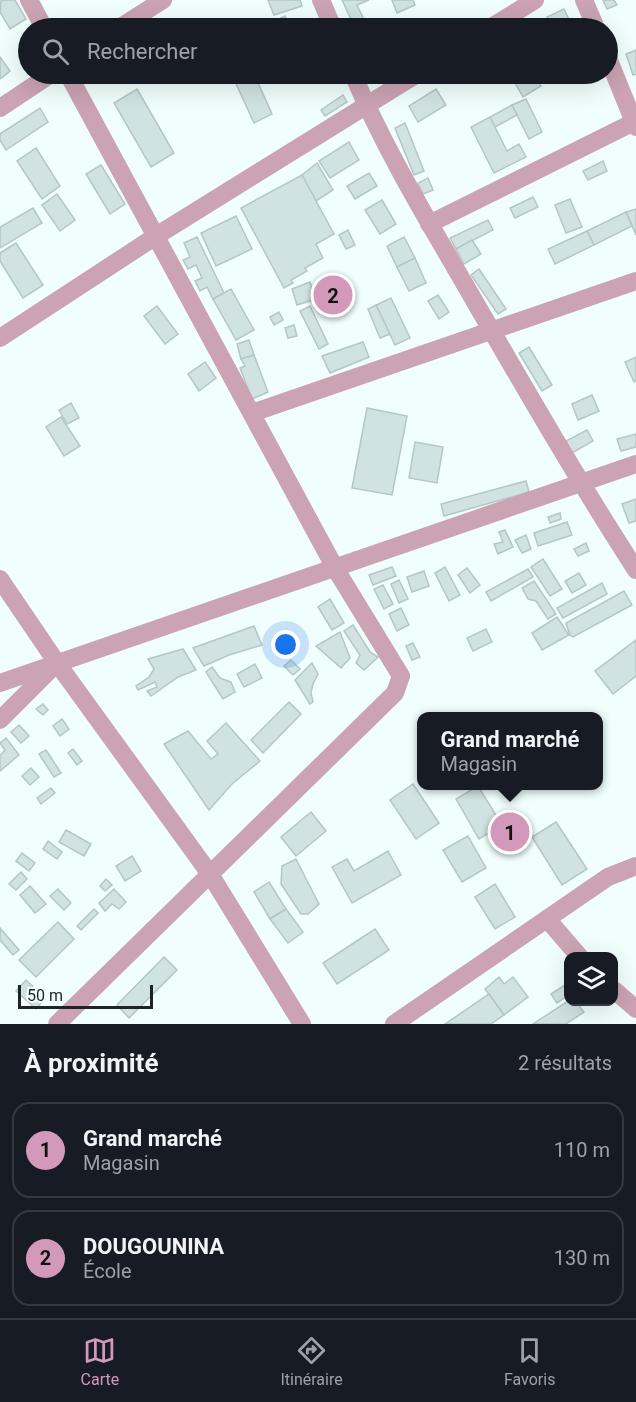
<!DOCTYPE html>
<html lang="fr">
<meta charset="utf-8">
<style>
body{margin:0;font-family:Roboto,sans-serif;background:#20242c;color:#f1f3f6}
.controls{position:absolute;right:18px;bottom:18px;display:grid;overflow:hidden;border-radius:12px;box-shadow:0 6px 24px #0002}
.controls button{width:54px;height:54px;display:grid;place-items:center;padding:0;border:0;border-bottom:2px solid #363941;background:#171b24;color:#f1f3f6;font:30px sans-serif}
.scale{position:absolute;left:18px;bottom:15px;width:135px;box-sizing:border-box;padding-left:6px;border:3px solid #1e2425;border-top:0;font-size:16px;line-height:21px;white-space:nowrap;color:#1e2425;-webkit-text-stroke:4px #f0fefe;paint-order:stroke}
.you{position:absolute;left:286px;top:645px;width:21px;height:21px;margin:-15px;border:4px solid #fff;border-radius:50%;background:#1a73e8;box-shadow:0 0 0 9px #1a73e833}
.badge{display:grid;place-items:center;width:39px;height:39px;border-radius:50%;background:#d399ba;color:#111;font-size:20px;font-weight:700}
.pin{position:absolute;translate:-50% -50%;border:3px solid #fff;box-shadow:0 2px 6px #0006}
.popup{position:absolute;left:417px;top:712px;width:186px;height:78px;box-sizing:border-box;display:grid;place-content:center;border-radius:12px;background:#171b24;filter:drop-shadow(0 2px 4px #0005);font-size:20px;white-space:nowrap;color:#9ea1a6}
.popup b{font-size:22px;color:#f1f3f6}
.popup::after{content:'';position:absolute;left:50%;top:100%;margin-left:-12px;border:12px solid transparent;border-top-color:#171b24}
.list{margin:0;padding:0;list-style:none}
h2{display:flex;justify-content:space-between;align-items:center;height:78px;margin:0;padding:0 24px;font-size:26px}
h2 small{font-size:20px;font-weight:400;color:#9ea1a6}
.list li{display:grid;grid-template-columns:39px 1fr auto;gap:18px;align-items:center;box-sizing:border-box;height:96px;margin:0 12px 12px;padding:0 12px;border:2px solid #363941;border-radius:18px}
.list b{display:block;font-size:22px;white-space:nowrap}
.list p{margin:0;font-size:20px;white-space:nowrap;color:#9ea1a6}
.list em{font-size:20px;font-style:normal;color:#9ea1a6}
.icon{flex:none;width:33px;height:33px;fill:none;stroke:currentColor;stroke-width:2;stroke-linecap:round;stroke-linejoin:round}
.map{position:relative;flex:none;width:636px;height:1024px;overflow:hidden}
.search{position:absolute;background:#171b24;box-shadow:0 6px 24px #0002;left:18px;right:18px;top:18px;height:66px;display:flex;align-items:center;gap:15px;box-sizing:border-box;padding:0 21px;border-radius:33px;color:#9ea1a6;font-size:22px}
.sheet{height:294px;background:#171b24}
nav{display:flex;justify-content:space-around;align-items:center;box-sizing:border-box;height:84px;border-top:2px solid #363941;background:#171b24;font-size:16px;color:#9ea1a6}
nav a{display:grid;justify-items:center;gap:3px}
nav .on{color:#d399ba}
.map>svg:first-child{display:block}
</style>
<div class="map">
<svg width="636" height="1024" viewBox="0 0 636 1024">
<rect width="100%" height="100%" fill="#f0fefe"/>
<g fill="#d0e2e2" stroke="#b5c6c7" stroke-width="1.5">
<path d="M1 0H15L26 19 10 29 0 12Z"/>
<path d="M268 0H300L302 6 274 15Z"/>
<path d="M342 0H369L357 5 368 28H355Z"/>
<path d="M392 0H413L415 5 397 13Z"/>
<path d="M603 0H614L617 5 607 9Z"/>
<path d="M564 9 573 28H552L547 17Z"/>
<path d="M285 16 291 28H260Z"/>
<path d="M636 50V74L633 75 626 54Z"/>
<path d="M0 57 10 71 0 79Z"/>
<path d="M145 74H160L161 75 151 82Z"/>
<path d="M234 74H254L272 114 254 123 232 75Z"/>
<path d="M510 74H534L541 86 523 97Z"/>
<path d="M137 89 174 153 151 167 114 103Z"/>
<path d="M436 89 446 105 418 122 409 106Z"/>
<path d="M343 95 347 102 325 116 321 110Z"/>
<path d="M526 99 542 132 529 139 512 105Z"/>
<path d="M512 105 517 115 495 127 490 117Z"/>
<path d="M40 108 48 122 6 150 0 140V134Z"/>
<path d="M490 117 507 151 519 144 526 157 494 173 471 127Z"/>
<path d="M405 123 424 171 414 175 395 128Z"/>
<path d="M349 142 359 160 330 178 319 161Z"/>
<path d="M36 148 60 186 42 199 17 161Z"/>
<path d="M603 161 607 171 588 180 583 171Z"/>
<path d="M317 163 333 190 316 201 302 175Z"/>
<path d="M101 165 125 204 110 214 86 174Z"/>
<path d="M369 173 377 186 355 199 347 186Z"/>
<path d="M302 175 334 234 316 244 323 258 305 268 307 271 291 280 293 283 284 288 241 208Z"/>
<path d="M428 178 433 190 423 194 418 183Z"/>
<path d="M57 194 75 220 60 231 42 205Z"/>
<path d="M533 197 538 207 515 218 510 208Z"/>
<path d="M570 199 582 227 566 233 555 205Z"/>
<path d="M382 200 396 224 380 234 365 210Z"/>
<path d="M33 208 42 223 0 248V227Z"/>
<path d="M636 209V235L626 212Z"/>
<path d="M626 212 632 226 594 245 587 231Z"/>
<path d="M236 216 252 249 216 266 201 233Z"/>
<path d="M488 220 493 230 456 249 450 238Z"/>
<path d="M348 230 355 245 346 249 339 235Z"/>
<path d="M587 231 594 245 555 264 548 249Z"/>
<path d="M197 237 224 293 213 299 207 287 200 291 195 281 202 278 196 265 188 269 183 260 190 257 184 243Z"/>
<path d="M404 237 415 258 397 267 387 246Z"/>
<path d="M472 240 481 254 464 264 456 249Z"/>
<path d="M16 243 43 285 23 298 0 261V253Z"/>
<path d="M415 258 426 283 409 291 397 267Z"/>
<path d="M479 269 506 309 498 314 471 275Z"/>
<path d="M310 282 316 299 297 305 292 289Z"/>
<path d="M338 288 343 297 332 304 327 295Z"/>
<path d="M231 289 254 330 236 340 213 299Z"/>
<path d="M438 295 449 312 439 319 428 301Z"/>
<path d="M391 298 410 338 395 345 376 305Z"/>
<path d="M376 305 390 334 380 338 368 309Z"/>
<path d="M157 306 178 334 165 344 144 316Z"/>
<path d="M310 306 328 344 319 349 300 311Z"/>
<path d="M279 312 283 320 274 325 270 317Z"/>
<path d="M294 325 297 336 288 338 285 328Z"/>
<path d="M249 340 254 355 241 359 237 344Z"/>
<path d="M363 342 369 357 330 373 322 356Z"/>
<path d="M529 347 552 385 542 391 519 353Z"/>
<path d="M254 355 268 392 252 399 240 368 245 366 241 359Z"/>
<path d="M636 357V381L634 382 625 362Z"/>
<path d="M205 362 216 378 199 391 188 374Z"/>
<path d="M592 395 599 411 578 420 572 404Z"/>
<path d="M71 403 79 418 67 424 59 410Z"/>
<path d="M367 408 407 416 392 495 352 488Z"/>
<path d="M61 417 80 446 64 456 46 427Z"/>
<path d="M587 430 593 441 572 453 566 441Z"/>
<path d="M636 434V447L621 451 617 439Z"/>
<path d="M415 442 443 447 437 483 409 478Z"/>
<path d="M526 481 529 492 444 516 441 504Z"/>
<path d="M636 499V521L629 523 622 504Z"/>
<path d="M560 513 561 519 550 523 548 517Z"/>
<path d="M567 522 572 535 538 546 534 533Z"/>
<path d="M505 530 513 547 498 554 494 544 503 542 499 532Z"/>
<path d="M526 535 531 549 522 553 515 540Z"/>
<path d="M586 543 589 551 578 556 574 549Z"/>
<path d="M543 559 562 589 550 596 531 567Z"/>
<path d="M392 567 396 576 373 585 369 575Z"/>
<path d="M445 567 460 595 449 601 435 573Z"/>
<path d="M467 568 480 585 470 593 458 575Z"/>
<path d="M528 569 533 577 491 601 486 592Z"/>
<path d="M424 571 429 586 412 592 407 577Z"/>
<path d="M579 573 586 585 572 593 565 581Z"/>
<path d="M399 580 408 599 399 603 391 584Z"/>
<path d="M534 581 556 614 548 619 536 601 528 599 522 588Z"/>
<path d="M602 583 607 594 563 618 557 608Z"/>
<path d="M383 585 393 604 384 609 374 589Z"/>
<path d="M624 591 632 605 573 637 570 635 566 623Z"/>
<path d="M330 599 344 623 332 630 318 607Z"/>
<path d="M401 608 409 625 397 631 389 614Z"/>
<path d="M557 617 569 635 542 650 532 633Z"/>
<path d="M353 625 370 652 378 657 364 670 356 663 360 655 344 631Z"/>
<path d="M254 626 262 645 229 655 204 666 193 648Z"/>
<path d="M486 629 492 642 473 651 467 638Z"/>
<path d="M340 632 350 658 341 668 316 646Z"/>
<path d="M636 640V676L613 694 595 671Z"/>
<path d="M413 643 420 657 412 660 406 646Z"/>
<path d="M183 649 196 670 178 677 151 696 147 691 157 687 155 682 138 690 136 686 149 677 154 669 148 659Z"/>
<path d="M291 660 300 669 293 675 284 666Z"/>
<path d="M312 663 318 674 313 684 311 693 313 702 310 704 295 680Z"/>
<path d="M255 664 262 678 244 687 237 674Z"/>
<path d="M212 667 220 678 231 682 235 692 223 699 206 672Z"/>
<path d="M289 702 301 714 263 753 251 740Z"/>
<path d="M43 704 48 710 43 715 36 709Z"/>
<path d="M62 719 69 729 60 736 53 726Z"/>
<path d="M226 723 260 761 232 784 209 810 164 744 188 731 211 759 218 754 207 741Z"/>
<path d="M19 725 29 736 21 743 11 732Z"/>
<path d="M6 738 19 755 0 771V756L5 750 0 743Z"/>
<path d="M73 749 82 761 77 765 68 753Z"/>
<path d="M46 750 61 773 54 777 39 754Z"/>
<path d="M31 768 39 777 30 785 22 776Z"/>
<path d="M413 784 439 823 416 839 390 800Z"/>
<path d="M478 786 502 825 479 839 456 799Z"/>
<path d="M51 788 55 793 41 804 37 798Z"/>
<path d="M311 812 326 831 296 856 281 837Z"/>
<path d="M556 822 587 869 562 885 532 837Z"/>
<path d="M66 830 91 844 84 856 59 842Z"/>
<path d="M468 836 486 868 462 882 443 850Z"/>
<path d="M48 841 62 852 57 859 43 849Z"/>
<path d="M388 851 401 875 352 903 332 867 347 859 354 871Z"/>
<path d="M22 853 35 863 29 871 16 861Z"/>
<path d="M132 856 141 871 125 881 116 866Z"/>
<path d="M296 859 319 904 308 914H301L281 884 282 866Z"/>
<path d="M21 872 27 879 16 890 9 884Z"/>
<path d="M106 879 112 885 105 891 100 886Z"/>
<path d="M269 882 286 909 270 919 254 892Z"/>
<path d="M495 884 515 917 495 929 475 897Z"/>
<path d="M30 886 46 904 35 913 20 895Z"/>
<path d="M58 889 71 903 64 910 50 896Z"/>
<path d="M114 889 126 902 119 909 112 904 105 911 99 903Z"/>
<path d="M94 909 98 913 81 930 77 926Z"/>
<path d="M286 909 303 932 288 943 270 919Z"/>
<path d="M58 922 74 939 36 977 19 960Z"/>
<path d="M0 928 19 950 13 955 0 940Z"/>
<path d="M375 929 389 950 337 984 323 963Z"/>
<path d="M164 957 177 970 129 1018 117 1005Z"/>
<path d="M499 977 504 984 513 977 528 997 504 1015 485 989Z"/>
<path d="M26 980 45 998 36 1009 16 991Z"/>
<path d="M568 983V995L557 1003 551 994Z"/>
<path d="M489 994 504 1015 491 1024H445Z"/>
<path d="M568 1001 576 1002 584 1012 566 1024H533Z"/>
</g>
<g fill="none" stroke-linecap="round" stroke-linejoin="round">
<g stroke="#cba3b3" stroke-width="18">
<path d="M29 0 44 28"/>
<path d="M321 0 333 28"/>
<path d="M584 0 596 28"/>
<path d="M119 28 163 0"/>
<path d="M490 28 535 0"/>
<path d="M608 58 636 127"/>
<path d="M353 74C386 153 432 227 475 302 527 392 579 482 636 570"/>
<path d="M0 108 51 74"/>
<path d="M429 224 636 121"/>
<path d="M0 338 156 236 417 74"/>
<path d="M252 413 636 281"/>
<path d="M0 579 57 663 210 874 302 1024"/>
<path d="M0 683 636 464"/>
<path d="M0 720 54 666"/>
<path d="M547 919 579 956"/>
<path d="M614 990 636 1009"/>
<path d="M57 1024 395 693 401 676 335 568 68 74"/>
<path d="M394 1024 608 877 636 866"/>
</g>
</g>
</svg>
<div class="controls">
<button><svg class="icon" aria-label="layers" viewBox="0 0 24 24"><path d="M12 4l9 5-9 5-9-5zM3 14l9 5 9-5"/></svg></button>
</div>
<div class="scale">50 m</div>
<div class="you"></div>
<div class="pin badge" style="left:510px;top:832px">1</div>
<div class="popup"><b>Grand marché</b>Magasin</div>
<div class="pin badge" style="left:333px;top:295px">2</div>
<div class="search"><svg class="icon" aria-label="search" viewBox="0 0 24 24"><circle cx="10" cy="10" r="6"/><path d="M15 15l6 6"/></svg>Rechercher</div>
</div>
<section class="sheet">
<h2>À proximité<small>2 résultats</small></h2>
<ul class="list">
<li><span class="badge">1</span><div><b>Grand marché</b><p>Magasin</p></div><em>110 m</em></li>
<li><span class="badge">2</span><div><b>DOUGOUNINA</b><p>École</p></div><em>130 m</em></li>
</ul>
</section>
<nav>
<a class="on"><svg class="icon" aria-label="map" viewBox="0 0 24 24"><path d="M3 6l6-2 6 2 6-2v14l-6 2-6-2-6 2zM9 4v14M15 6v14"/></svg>Carte</a>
<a><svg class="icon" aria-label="directions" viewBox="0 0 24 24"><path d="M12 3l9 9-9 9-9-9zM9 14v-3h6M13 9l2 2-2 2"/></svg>Itinéraire</a>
<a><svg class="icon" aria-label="saved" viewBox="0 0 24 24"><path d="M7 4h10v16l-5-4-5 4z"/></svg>Favoris</a>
</nav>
